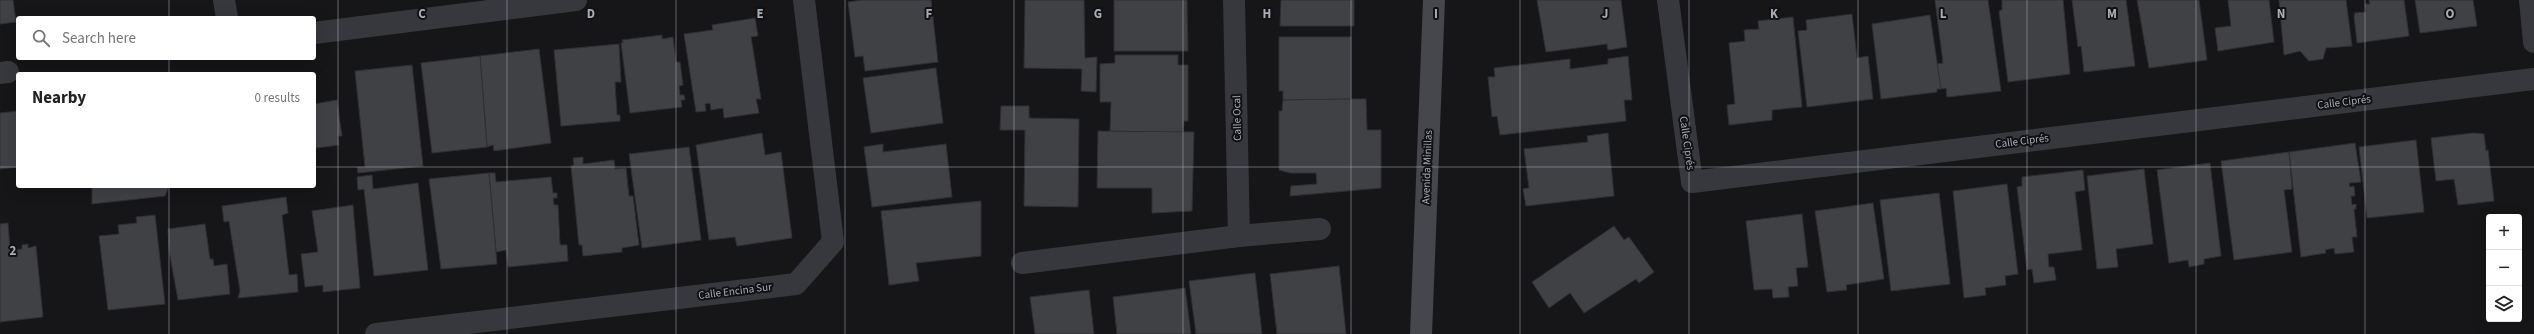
<!DOCTYPE html>
<meta charset="utf-8">
<style>
body{margin:0;font-family:"Source Sans 3",sans-serif;background:#f6f6f6;color:#222}
.controls{position:absolute;right:12px;bottom:12px;display:grid;overflow:hidden;border-radius:4px;box-shadow:0 4px 16px #0002}
.controls button{width:36px;height:36px;display:grid;place-items:center;padding:0;border:0;border-bottom:1px solid #e0e0e0;background:#fff;color:#222;font:20px sans-serif}
.list{margin:0;padding:0;list-style:none}
h2{display:flex;justify-content:space-between;align-items:center;height:52px;margin:0;padding:0 16px;font-size:17px}
h2 small{font-size:13px;font-weight:400;color:#767676}
.icon{flex:none;width:22px;height:22px;fill:none;stroke:currentColor;stroke-width:2;stroke-linecap:round;stroke-linejoin:round}
.map{position:relative;flex:none;width:2534px;height:334px;overflow:hidden}
.search{position:absolute;background:#fff;box-shadow:0 4px 16px #0002;left:16px;top:16px;width:300px;height:44px;display:flex;align-items:center;gap:10px;box-sizing:border-box;padding:0 14px;border-radius:4px;color:#767676;font-size:15px}
.panel{position:absolute;background:#fff;box-shadow:0 4px 16px #0002;left:16px;top:72px;width:300px;height:116px;border-radius:4px}
.map>svg:first-child{display:block}
</style>
<div class="map">
<svg width="2534" height="334" viewBox="0 0 2534 334">
<rect width="100%" height="100%" fill="#161618"/>
<g fill="#404145" stroke="#303034">
<path d="M0 0H13L16 22 0 24Z"/>
<path d="M862 0H931L938 62 865 71 863 56 855 57 848 2Z"/>
<path d="M1025 0H1084L1085 58 1097 57 1096 92 1081 91 1082 69 1024 68Z"/>
<path d="M1114 0H1187L1188 51H1114Z"/>
<path d="M1281 0H1354V26H1280Z"/>
<path d="M1537 0H1621L1627 47 1608 50 1607 44 1546 52Z"/>
<path d="M1935 0H1988L2001 91 1947 97 1946 88 1941 89 1936 64 1943 63Z"/>
<path d="M2002 0H2063L2070 74 2008 82 1999 11 2002 10Z"/>
<path d="M2072 0H2126L2135 66 2084 72 2081 46 2078 47Z"/>
<path d="M2137 0H2199L2207 60 2149 68Z"/>
<path d="M2228 0H2269L2274 42 2218 51 2215 28 2231 26Z"/>
<path d="M2279 0H2346L2352 46 2326 48 2323 59 2309 61 2300 51 2284 55Z"/>
<path d="M2369 0H2404L2409 36 2357 43 2354 16 2355 13 2366 12 2365 4H2370Z"/>
<path d="M2415 0H2473L2477 26 2420 33Z"/>
<path d="M1852 14 1857 58 1868 56 1873 99 1807 107 1798 31 1807 30 1806 20Z"/>
<path d="M1930 15 1941 89H1937V92L1881 99 1872 24Z"/>
<path d="M1793 17 1802 107 1772 110V120L1729 125 1727 105 1735 104 1729 43 1745 41 1744 30 1759 29 1758 21Z"/>
<path d="M755 18 758 36 751 37 761 99H756L759 113 724 118 723 108 711 110 710 103 705 104 706 111 696 112 684 34 713 30 712 25Z"/>
<path d="M662 35V39L673 37 676 62H680L683 85 679 86 680 95H684L685 100H681L682 107 630 113 621 43H623L622 40Z"/>
<path d="M1279 37H1351V99L1283 100V91H1279Z"/>
<path d="M619 44 621 82H615L617 115H620V121L561 126 554 50Z"/>
<path d="M539 49 551 143 494 151 493 145 487 147 480 56Z"/>
<path d="M1115 55H1178V65H1188V121H1184L1183 132H1110L1111 102H1100V64L1115 63Z"/>
<path d="M480 56 487 147 432 153 421 63Z"/>
<path d="M1628 56 1632 100H1624L1626 121 1500 135 1497 116 1492 117 1488 77H1495L1494 68 1570 59V69L1608 64V59Z"/>
<path d="M412 65 423 166 358 173 357 167H365L355 71Z"/>
<path d="M936 68 943 123 871 133 863 78Z"/>
<path d="M1351 99H1366L1367 130H1381V188L1290 196 1291 186 1317 184 1316 173H1290L1279 170V111H1282L1283 100Z"/>
<path d="M337 100 342 136H338L339 145 316 148 314 104Z"/>
<path d="M1001 106H1029V118L1079 119 1078 207 1024 206 1025 130H1000Z"/>
<path d="M18 111V167L0 169V113Z"/>
<path d="M1098 131 1194 132 1192 211 1152 213V188H1097Z"/>
<path d="M762 133 765 155 781 152 792 238 737 246 735 237 709 240 696 145Z"/>
<path d="M1608 133 1614 196 1526 206 1523 189 1529 188 1524 149 1588 142 1587 136Z"/>
<path d="M2473 133 2484 134 2486 151 2488 150 2494 201 2458 205 2454 179 2436 181 2431 138Z"/>
<path d="M2416 140 2424 212 2367 218 2359 147Z"/>
<path d="M2355 143 2361 182 2349 183 2350 187 2354 186 2355 196H2351L2352 205 2356 204V209H2354L2357 237H2352L2354 252 2335 254 2334 248 2325 250 2326 253 2301 257 2289 152Z"/>
<path d="M883 144V152L946 144 952 197 872 207 864 147Z"/>
<path d="M689 147 701 240 642 248 629 154Z"/>
<path d="M2289 152 2292 189 2284 190 2292 252 2234 260 2221 161Z"/>
<path d="M583 157V164L614 160 615 169 626 168 629 196H633L639 245 622 248V252L583 256 582 245H579L571 166 574 165 573 158Z"/>
<path d="M2210 163 2221 256 2204 259V264L2189 267 2188 260 2169 263 2157 170Z"/>
<path d="M2144 169 2153 244 2116 249 2118 267 2097 269 2087 176Z"/>
<path d="M2083 170 2085 190 2075 192 2082 250 2048 254 2049 267H2054L2056 280 2034 283 2032 269 2027 270 2017 187 2022 186V177Z"/>
<path d="M489 173H495L496 182 551 177 553 193H557V198H553L554 205H558L560 245H567L568 261 508 267 506 250 496 252Z"/>
<path d="M489 173 497 264 441 269 429 179Z"/>
<path d="M372 175 373 189 418 183 428 270 374 276 364 189 358 190 357 177Z"/>
<path d="M2007 184 2018 274 2005 276 2006 285 1985 288 1986 295 1964 298 1953 191Z"/>
<path d="M92 186H169L165 196 92 204Z"/>
<path d="M1939 193 1950 284 1891 291 1880 200Z"/>
<path d="M286 197 288 213 282 215 289 275 297 274 298 292 238 298 240 291 229 221 224 222 222 206Z"/>
<path d="M981 201V256L916 263 919 281 889 285 881 211Z"/>
<path d="M1873 203 1884 279 1846 285 1847 290 1827 292 1815 211Z"/>
<path d="M353 205 360 288 323 292V285L305 287 301 254 318 252 312 211Z"/>
<path d="M1802 214 1808 267 1796 268 1798 286 1788 287 1789 297 1773 298 1772 289 1754 290 1746 221Z"/>
<path d="M155 215 165 304 108 310 99 236 119 234 118 225 137 223 136 217Z"/>
<path d="M8 223 10 250 22 249V245L28 244V248L36 246 43 317 0 322V224Z"/>
<path d="M205 224 210 259H213L214 266 227 264 230 294 178 300 169 250 168 229Z"/>
<path d="M1614 226 1624 240 1629 237 1654 272 1639 283 1636 279 1584 313 1570 293 1549 308 1532 282Z"/>
<path d="M1339 266 1346 334H1277L1270 274Z"/>
<path d="M1255 273 1262 334H1196L1189 281Z"/>
<path d="M1185 288 1191 334H1117L1113 297Z"/>
<path d="M1089 290 1094 334H1035L1030 297Z"/>
</g>
<g fill="none" stroke-linecap="round" stroke-linejoin="round">
<g stroke="#37383d" stroke-width="22">
<path d="M224 0 227 18"/>
<path d="M1234 0 1239 236"/>
<path d="M1668 0 1692 182 2534 79"/>
<path d="M2530 0 2534 42"/>
<path d="M314 33 576 0"/>
<path d="M0 73 8 72"/>
<path d="M1022 263 1239 236 1320 229"/>
<path d="M376 334 796 284 833 242 804 0"/>
</g>
<path stroke="#45474d" stroke-width="22" d="M1421 334 1434 0"/>
</g>
<path fill="none" stroke="#a8adb8" stroke-width="1" stroke-opacity="0.55" d="M169 0V18M338 0V334M507 0V334M676 0V334M845 0V334M1014 0V334M1183 0V334M1351 0V334M1520 0V334M1689 0V334M1858 0V334M2027 0V334M2196 0V334M2365 0V334M169 58V74M0 167H18M314 167H2534M169 186V334"/>
<g text-anchor="middle" dominant-baseline="central" stroke-width="4" stroke-linejoin="round" paint-order="stroke">
<g font-size="11" fill="#a8adb8" stroke="#111113">
<text transform="translate(2344 102) rotate(-7)">Calle Ciprés</text>
<text transform="translate(1237 118) rotate(-91)">Calle Ocal</text>
<text transform="translate(2022 141) rotate(-7)">Calle Ciprés</text>
<text transform="translate(1687 143) rotate(82)">Calle Ciprés</text>
<text transform="translate(1427 167) rotate(-88)">Avenida Minillas</text>
<text transform="translate(735 291) rotate(-7)">Calle Encina Sur</text>
</g>
</g>
<g font-size="13" text-anchor="middle" font-weight="bold" fill="#a8adb8" stroke="#111113" stroke-width="4" stroke-linejoin="round" paint-order="stroke">
<text x="422" y="18">C</text>
<text x="591" y="18">D</text>
<text x="760" y="18">E</text>
<text x="929" y="18">F</text>
<text x="1098" y="18">G</text>
<text x="1267" y="18">H</text>
<text x="1436" y="18">I</text>
<text x="1605" y="18">J</text>
<text x="1774" y="18">K</text>
<text x="1943" y="18">L</text>
<text x="2112" y="18">M</text>
<text x="2281" y="18">N</text>
<text x="2450" y="18">O</text>
<text x="13" y="255">2</text>
</g>
</svg>
<div class="controls">
<button>+</button>
<button>−</button>
<button><svg class="icon" aria-label="layers" viewBox="0 0 24 24"><path d="M12 4l9 5-9 5-9-5zM3 14l9 5 9-5"/></svg></button>
</div>
<div class="search"><svg class="icon" aria-label="search" viewBox="0 0 24 24"><circle cx="10" cy="10" r="6"/><path d="M15 15l6 6"/></svg>Search here</div>
<section class="panel">
<h2>Nearby<small>0 results</small></h2>
<ul class="list">
</ul>
</section>
</div>
